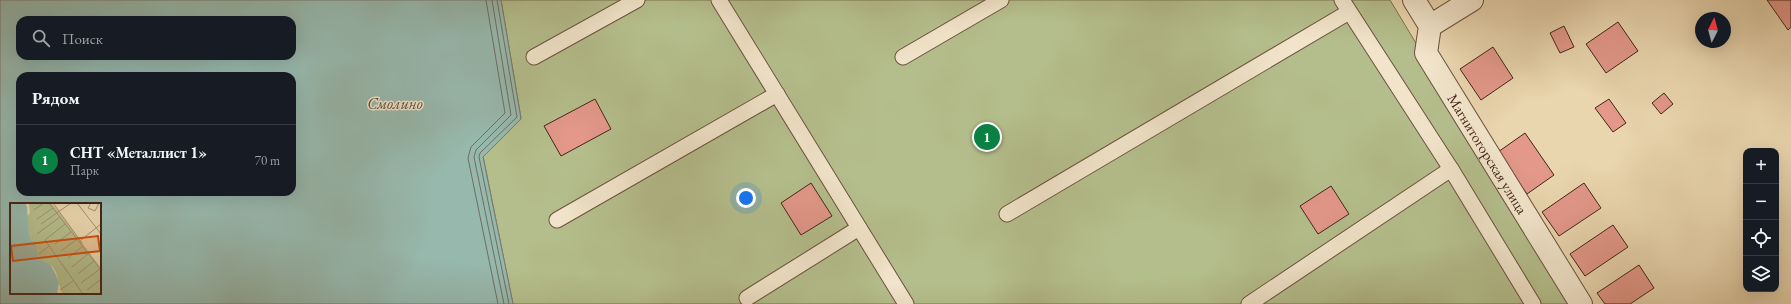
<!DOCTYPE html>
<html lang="ru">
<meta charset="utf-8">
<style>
body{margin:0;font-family:"EB Garamond",serif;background:#20242c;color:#f1f3f6}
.controls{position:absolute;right:12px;bottom:12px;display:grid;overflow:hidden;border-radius:8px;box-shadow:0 4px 16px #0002}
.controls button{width:36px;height:36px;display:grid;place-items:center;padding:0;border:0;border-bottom:1px solid #363941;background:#171b24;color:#f1f3f6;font:20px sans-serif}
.compass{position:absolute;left:1695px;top:12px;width:36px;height:36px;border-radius:50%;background:#171b24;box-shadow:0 4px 16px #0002;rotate:6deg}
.you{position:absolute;left:746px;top:198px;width:14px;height:14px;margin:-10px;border:3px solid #fff;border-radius:50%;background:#1a73e8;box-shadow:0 0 0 6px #1a73e833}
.badge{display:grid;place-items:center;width:26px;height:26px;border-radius:50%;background:#0b8043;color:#fff;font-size:13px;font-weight:700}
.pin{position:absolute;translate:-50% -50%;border:2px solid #fff;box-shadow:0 1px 4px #0006}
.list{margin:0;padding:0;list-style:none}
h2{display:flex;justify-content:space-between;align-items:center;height:52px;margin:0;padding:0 16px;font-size:17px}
h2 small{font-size:13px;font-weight:400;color:#9ea1a6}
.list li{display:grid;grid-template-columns:26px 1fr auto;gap:12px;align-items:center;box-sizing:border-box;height:72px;padding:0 16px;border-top:1px solid #363941}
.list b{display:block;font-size:15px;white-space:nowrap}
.list p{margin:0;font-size:13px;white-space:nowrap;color:#9ea1a6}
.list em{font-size:13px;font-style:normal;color:#9ea1a6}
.icon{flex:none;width:22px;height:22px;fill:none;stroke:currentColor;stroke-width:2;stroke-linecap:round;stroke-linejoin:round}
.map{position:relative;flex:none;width:1791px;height:304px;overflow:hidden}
.search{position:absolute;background:#171b24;box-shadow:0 4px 16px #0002;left:16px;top:16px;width:280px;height:44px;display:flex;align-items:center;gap:10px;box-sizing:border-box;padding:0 14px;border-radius:12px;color:#9ea1a6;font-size:15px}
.panel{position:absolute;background:#171b24;box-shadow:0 4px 16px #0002;left:16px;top:72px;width:280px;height:124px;border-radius:12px}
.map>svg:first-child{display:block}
</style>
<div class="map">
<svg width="1791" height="304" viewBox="0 0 1791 304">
<rect width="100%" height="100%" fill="#e9d5ae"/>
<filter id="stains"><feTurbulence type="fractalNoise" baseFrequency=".005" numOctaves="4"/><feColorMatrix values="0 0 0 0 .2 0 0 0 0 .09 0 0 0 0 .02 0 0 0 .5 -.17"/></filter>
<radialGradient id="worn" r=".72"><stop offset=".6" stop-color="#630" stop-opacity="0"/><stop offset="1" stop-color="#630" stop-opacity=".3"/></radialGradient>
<path fill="#b4be8c" stroke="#7c7252" d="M501 0H1390L1573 304H513L483 156 521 118Z"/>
<path fill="#97b8ad" stroke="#767d71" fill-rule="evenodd" d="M0 0H501L521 119 483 157 513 304H0ZM20 20H292V56H20ZM20 76H292V192H20ZM11 204H100V293H11Z"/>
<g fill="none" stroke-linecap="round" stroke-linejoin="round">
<g stroke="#6e6e62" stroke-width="1">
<path d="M486 0 505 113 471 147 468 158 498 304"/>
<path d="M492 0 511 115 476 150 474 157 504 304"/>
<path d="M497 0 517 117 480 153 479 157 509 304"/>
</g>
</g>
<g fill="#e3988a" stroke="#442518">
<path d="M1767 0H1791V27L1788 30Z"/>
<path d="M1618 22 1638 51 1606 73 1586 44Z"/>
<path d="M1564 26 1574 47 1560 53 1550 33Z"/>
<path d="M1493 47 1513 78 1481 100 1460 69Z"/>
<path d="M1664 93 1673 104 1661 114 1652 103Z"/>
<path d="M595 99 611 129 561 156 544 126Z"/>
<path d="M1609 99 1626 123 1613 132 1595 108Z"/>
<path d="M1525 133 1554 175 1527 194 1498 152Z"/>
<path d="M811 183 832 216 801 235 781 203Z"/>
<path d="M1584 183 1601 208 1559 236 1542 212Z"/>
<path d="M1331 186 1349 214 1318 234 1300 206Z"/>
<path d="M1613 225 1628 247 1585 276 1570 254Z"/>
<path d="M1639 265 1654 288 1630 304H1605L1597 293Z"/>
</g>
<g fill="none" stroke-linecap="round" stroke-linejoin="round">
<g stroke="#6d513e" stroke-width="17">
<g id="service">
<path d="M719 0 906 304"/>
<path d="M1342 0 1451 169 1533 304"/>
<path d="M534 57 637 0"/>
<path d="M903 57 1001 0"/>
<path d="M1007 214 1349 12"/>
<path d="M557 220 777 94"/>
<path d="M747 298 859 228"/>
<path d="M1249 304 1451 169"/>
</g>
</g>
<g stroke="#6d513e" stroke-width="24">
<g id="minor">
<path id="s1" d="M1414 0 1430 26 1426 53 1581 304"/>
<path d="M1430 26 1472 0"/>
</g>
</g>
<use href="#service" stroke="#f1e4ca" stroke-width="15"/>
<use href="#minor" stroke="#f1e4ca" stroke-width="22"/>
</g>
<g text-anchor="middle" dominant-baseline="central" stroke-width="3" stroke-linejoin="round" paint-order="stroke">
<g font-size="15" fill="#442518" stroke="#f1e4ca">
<text stroke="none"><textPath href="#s1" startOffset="176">Магнитогорская улица</textPath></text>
</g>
<g font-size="16" font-style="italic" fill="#594a3d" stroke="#f1e4ca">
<text x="395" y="103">Смолино</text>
</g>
</g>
<g transform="translate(10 203)">
<rect width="91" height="91" fill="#e9d5ae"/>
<path d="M19 0H41L49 9 91 65V91H52L46 69 42 63 34 61 28 55 24 37 22 38 19 32 17 13 20 10Z" fill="#b4be8c"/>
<path d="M0 0H15L17 4 19 32 22 38 25 37 28 55 41 63 45 70 49 80 47 91H0Z" fill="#97b8ad"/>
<path fill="none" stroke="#a78f72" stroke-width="1" d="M39 0 91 67M43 0 72 40M67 0 91 31M81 0 78 5 85 8 89 0M24 7 34 0M27 16 43 5M31 21 61 0M55 21 35 37 73 91M27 31 50 14M71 37 91 21M45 41 61 29M51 48 67 36M29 51 39 43M58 55 73 43M62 64 78 51M68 71 84 58M71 80 90 66M50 87 63 78M77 87 91 76"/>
<path fill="#cf510e" fill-opacity="0.15" stroke="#cf510e" stroke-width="2" d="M88 33 90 48 3 58 1 43Z"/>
<rect width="91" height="91" fill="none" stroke="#442518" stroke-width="2"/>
</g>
<rect width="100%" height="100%" filter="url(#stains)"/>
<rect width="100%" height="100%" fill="url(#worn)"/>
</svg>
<div class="controls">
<button>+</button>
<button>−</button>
<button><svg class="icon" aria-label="locate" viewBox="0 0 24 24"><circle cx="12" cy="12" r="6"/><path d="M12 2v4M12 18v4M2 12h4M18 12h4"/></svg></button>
<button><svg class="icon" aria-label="layers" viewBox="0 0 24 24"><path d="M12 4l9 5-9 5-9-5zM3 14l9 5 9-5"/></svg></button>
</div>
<svg class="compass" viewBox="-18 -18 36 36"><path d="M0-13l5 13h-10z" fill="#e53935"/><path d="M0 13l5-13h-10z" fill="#9ea1a6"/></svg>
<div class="you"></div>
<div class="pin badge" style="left:987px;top:137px">1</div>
<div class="search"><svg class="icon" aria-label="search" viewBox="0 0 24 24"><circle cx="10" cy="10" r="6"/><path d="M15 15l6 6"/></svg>Поиск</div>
<section class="panel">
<h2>Рядом<small></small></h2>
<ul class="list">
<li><span class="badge">1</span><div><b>СНТ «Металлист 1»</b><p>Парк</p></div><em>70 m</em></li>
</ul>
</section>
</div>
